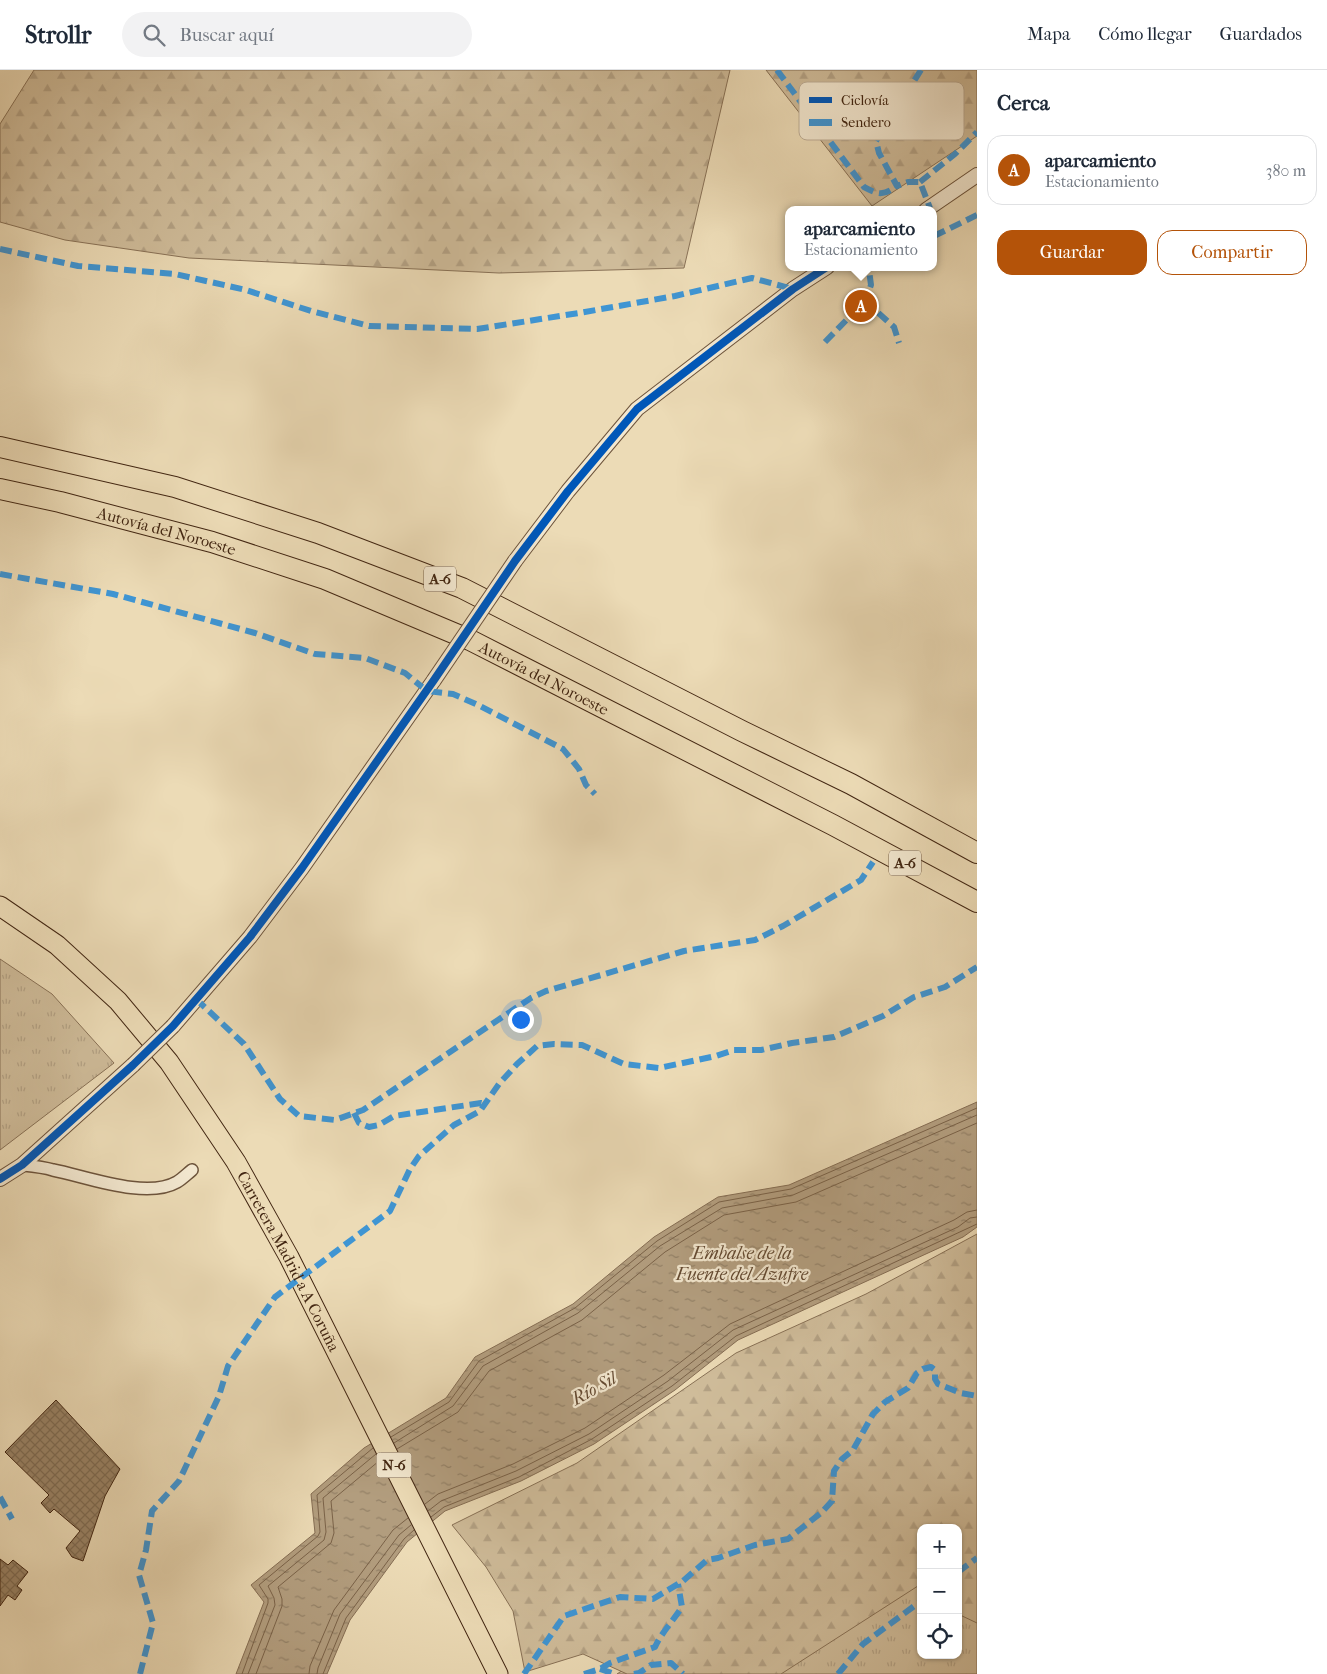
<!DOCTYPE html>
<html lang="es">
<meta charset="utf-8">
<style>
body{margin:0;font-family:"IM FELL French Canon",serif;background:#f2f2f3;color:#1f2937}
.controls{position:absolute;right:15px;bottom:15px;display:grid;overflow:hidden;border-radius:10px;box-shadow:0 1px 4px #0004}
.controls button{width:45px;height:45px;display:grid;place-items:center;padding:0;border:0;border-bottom:1px solid #e0e1e3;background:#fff;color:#1f2937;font:25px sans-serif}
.you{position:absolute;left:520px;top:949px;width:18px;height:18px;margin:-12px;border:4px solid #fff;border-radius:50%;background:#1a73e8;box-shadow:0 0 0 8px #1a73e833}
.badge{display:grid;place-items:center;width:32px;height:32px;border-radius:50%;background:#b45309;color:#fff;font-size:16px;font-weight:700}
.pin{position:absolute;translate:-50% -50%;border:2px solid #fff;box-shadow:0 1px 5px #0006}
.popup{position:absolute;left:785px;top:136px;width:152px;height:65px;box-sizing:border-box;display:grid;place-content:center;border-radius:10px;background:#fff;filter:drop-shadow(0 1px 4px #0005);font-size:16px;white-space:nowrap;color:#747a83}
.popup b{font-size:19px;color:#1f2937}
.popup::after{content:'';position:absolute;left:50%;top:100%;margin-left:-10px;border:10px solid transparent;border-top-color:#fff}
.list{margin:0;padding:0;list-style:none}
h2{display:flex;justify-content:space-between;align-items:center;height:65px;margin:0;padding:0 20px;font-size:21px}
h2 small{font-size:16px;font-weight:400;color:#747a83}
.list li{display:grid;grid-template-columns:32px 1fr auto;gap:15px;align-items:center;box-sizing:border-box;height:70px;margin:0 10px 10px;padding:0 10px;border:1px solid #e0e1e3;border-radius:15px}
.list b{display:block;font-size:19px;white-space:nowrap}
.list p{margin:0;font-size:16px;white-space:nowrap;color:#747a83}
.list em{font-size:16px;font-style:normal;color:#747a83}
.actions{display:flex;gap:10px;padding:15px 20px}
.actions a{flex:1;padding:11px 0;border:1px solid #b45309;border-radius:15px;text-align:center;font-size:18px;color:#b45309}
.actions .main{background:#b45309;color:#fff}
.icon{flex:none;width:28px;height:28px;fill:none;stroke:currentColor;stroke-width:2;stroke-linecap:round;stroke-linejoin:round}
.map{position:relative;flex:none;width:977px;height:1604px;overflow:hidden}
header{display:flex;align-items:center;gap:30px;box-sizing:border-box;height:70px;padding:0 25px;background:#fff;border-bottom:1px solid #e0e1e3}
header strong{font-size:24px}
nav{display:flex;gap:28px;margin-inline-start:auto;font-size:18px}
.search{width:350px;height:45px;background:#f2f2f3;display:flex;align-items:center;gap:12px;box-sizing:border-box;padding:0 18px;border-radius:28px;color:#747a83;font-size:19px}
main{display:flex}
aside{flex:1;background:#fff}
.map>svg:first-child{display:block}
</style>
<header>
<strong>Strollr</strong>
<div class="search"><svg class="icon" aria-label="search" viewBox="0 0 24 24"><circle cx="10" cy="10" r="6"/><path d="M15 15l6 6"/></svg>Buscar aquí</div>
<nav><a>Mapa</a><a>Cómo llegar</a><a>Guardados</a></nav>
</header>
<main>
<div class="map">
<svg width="977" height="1604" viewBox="0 0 977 1604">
<defs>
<pattern id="grass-tufts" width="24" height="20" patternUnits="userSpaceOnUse" patternTransform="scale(1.25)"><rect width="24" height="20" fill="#cfbc9a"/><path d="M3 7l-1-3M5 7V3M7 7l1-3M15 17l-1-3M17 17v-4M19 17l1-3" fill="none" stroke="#b3a184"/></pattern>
<pattern id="forest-firs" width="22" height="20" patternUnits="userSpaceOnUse" patternTransform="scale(1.25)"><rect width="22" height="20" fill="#cfbc9a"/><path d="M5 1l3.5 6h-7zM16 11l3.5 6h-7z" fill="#b3a184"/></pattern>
<pattern id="water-ripples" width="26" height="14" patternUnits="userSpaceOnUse" patternTransform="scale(1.25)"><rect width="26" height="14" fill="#b29d7e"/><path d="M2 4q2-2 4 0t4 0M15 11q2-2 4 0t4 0" fill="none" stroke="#928066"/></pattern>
<pattern id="building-cross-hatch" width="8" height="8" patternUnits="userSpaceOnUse" patternTransform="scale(1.25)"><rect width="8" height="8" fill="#9a8467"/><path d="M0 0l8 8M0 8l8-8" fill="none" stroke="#7f6c53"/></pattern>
</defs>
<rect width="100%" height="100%" fill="#ecdbb6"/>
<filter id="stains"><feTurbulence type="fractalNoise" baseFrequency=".004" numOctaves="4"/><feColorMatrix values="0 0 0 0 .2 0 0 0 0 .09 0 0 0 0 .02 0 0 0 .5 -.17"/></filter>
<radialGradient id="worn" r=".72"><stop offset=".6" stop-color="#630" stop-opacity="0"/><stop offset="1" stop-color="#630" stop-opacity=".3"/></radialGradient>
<g fill="url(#grass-tufts)" stroke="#887156" fill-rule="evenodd">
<path d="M0 889 52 924 114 993 0 1080Z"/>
<path d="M977 1390V1604H617L684 1560ZM921 1458H958V1585H921Z"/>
</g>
<g fill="url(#forest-firs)" stroke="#887156">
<path d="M34 0H730L684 198 499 203 189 188 65 170 0 152V54Z"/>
<path d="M766 0H977V66L872 136Z"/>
<path d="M977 1164V1553L958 1544V1458H921V1514L781 1604H627L583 1584 525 1602 513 1541 486 1497 452 1455 577 1393 736 1283 866 1224Z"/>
</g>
<path fill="url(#water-ripples)" stroke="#856d53" d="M977 1032V1157L963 1167 738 1270 675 1320 594 1374 521 1411 445 1441 407 1472 350 1550 327 1604H236L264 1532 251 1515 315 1463 311 1424 364 1378 446 1328 475 1287 573 1234 654 1167 718 1127 789 1115Z"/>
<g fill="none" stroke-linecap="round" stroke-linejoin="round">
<g stroke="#7a6248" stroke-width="1">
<path d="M391 1367 449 1332 479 1291 575 1238 657 1171 719 1132 791 1119 977 1038"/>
<path d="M394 1373 453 1336 483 1296 578 1243 660 1176 722 1138 793 1125 977 1045"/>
<path d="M397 1379 458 1342 489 1301 582 1250 665 1182 724 1145 796 1132 977 1053"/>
<path d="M425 1434 438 1424 513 1394 585 1358 664 1305 730 1254 954 1150 967 1142 977 1140"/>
<path d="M428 1441 441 1431 516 1401 589 1364 668 1311 733 1260 958 1157 970 1148 977 1147"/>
<path d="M431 1447 444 1437 519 1407 592 1369 672 1316 736 1266 977 1154"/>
<path d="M242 1604 268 1533V1529L259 1515 318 1466 320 1462 317 1425 373 1378"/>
<path d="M248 1604 275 1535 274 1528 268 1516 324 1470 326 1462 323 1428 376 1384"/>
<path d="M256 1604 282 1536V1529L278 1517 331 1473 334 1463 331 1431 379 1391"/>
<path d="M309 1604 310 1596 334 1540 393 1460 408 1448"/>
<path d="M317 1604 318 1598 340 1544 399 1465 411 1455"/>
<path d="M323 1604 346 1548 404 1469 414 1460"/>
</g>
</g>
<g fill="url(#building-cross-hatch)" stroke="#422612">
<path d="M56 1330 120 1399 105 1426 83 1491 72 1487 66 1478 80 1461 54 1439 50 1443 41 1433 49 1425 5 1382Z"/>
<path d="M0 1489 8 1495 13 1490 28 1502 17 1516 22 1520 15 1530 8 1525 0 1536Z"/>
</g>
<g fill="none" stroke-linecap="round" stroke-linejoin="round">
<g stroke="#6c533b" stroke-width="14">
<path id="minor" d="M22 1095C32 1096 43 1097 53 1100 85 1106 146 1130 177 1112 182 1109 187 1104 192 1100"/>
</g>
<g stroke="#6c533b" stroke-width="16">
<g id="tertiary">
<path d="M926 140 977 105"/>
<path d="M515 491 568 421 637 339 793 219 827 197"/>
<path d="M173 956 250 867 302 798 434 610"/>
<path d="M0 1109 22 1095 133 995"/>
</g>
</g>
<g stroke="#422612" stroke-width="21">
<g id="trunk">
<path id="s1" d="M0 836 57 875 118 931 169 992 236 1092 289 1187 498 1604"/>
</g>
</g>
<g stroke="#422612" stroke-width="22">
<g id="motorway">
<path d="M0 377 175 417 318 463 462 518 742 661 851 714 977 783"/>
<path id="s2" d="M0 419 60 432 212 472 325 509 470 570 833 755 977 832"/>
</g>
</g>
<use href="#minor" stroke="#f3e8d0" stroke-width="11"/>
<use href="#tertiary" stroke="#f3e8d0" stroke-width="14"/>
<use href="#trunk" stroke="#ecdbb6" stroke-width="19"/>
<use href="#motorway" stroke="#ecdbb6" stroke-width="20"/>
<g stroke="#6c533b" stroke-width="16" stroke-linecap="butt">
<g id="tertiary-bridge">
<path d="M434 610 515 491"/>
<path d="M133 995 173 956"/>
</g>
</g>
<use href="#tertiary-bridge" stroke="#f3e8d0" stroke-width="14"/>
<g stroke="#3f95d3" stroke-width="6" stroke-dasharray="12 6" stroke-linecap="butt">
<path d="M777 0 864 117C879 125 883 126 897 116"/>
<path d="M921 0 876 71 879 83 897 116 908 112H920L930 138"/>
<path d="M920 112 955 84 977 62"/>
<path d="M934 166 977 145"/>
<path d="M0 179 78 196 175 204 246 220 311 241 369 256 477 259 579 243 675 226 752 208 793 219"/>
<path d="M865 231 894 257 899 273"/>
<path d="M825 272 865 231 871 215 869 200"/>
<path d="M0 504 113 524 255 563 315 584 365 588 405 603 427 621 453 624 478 635 563 679 579 699 586 715 595 724"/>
<path d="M196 929 244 974 280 1029 299 1046 335 1050 363 1040 531 928 546 921 684 881 755 870 783 856 861 810 873 792"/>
<path d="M354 1043 359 1053 369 1057 379 1055 394 1046 481 1033 485 1034"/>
<path d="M0 1427 12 1449"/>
<path d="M958 1502 977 1488"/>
<path d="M600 1599 615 1604"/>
<path d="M140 1604 153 1553 139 1505 146 1480 152 1441 179 1411 219 1326 228 1296 275 1227 390 1141 410 1099 419 1086 454 1055 480 1041 499 1014 517 994 537 976 554 974 582 975 624 994 659 998 716 986 734 980H761L792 973 834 967 883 946 914 927 945 917 977 897"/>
<path d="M524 1604 564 1546 620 1527 653 1529 683 1511 707 1490 718 1488 755 1475 788 1469 822 1442 832 1431 834 1401 842 1389 853 1380 873 1344 885 1332 908 1318 917 1303 923 1299 931 1297 935 1300V1309L938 1314 961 1323 977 1326"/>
<path d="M584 1604 600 1599 610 1593 655 1577C662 1562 673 1551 682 1537L678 1514"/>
<path d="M634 1604 639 1603 651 1595 671 1593 683 1604"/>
<path d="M838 1604 863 1574 921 1531"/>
</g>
<g stroke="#f3e8d0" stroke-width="11">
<path id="cycleway" d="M0 1109 22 1095 133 995 173 956 250 867 302 798 434 610 515 491 568 421 637 339 793 219 827 197"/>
</g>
<use href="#cycleway" stroke="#0057b8" stroke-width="8"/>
</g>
<g text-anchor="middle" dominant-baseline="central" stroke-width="4.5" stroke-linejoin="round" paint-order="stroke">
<g fill="#f3e8d0" stroke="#77604b" stroke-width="1">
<rect x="424" y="496.5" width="32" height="25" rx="4"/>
<rect x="889" y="780.5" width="32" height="25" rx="4"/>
<rect x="376.5" y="1382.5" width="35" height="25" rx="4"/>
</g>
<g font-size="15" font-weight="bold" fill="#422612">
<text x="440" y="509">A-6</text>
<text x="905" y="793">A-6</text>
<text x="394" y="1395">N-6</text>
</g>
<g font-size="16" fill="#422612" stroke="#f3e8d0">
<text stroke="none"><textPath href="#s2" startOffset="172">Autovía del Noroeste</textPath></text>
<text stroke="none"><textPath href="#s2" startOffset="578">Autovía del Noroeste</textPath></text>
<text stroke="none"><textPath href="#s1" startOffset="464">Carretera Madrid a A Coruña</textPath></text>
</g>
<g font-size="18" font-style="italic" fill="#644a32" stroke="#f3e8d0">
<text x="742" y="1183">Embalse de la<tspan x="742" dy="21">Fuente del Azufre</tspan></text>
<text transform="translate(594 1319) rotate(-29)">Río Sil</text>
</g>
</g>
<rect x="799" y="12" width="165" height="58" rx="8" fill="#f3e8d0" stroke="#beae97" stroke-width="1"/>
<rect x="809" y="27" width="23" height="6" fill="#0057b8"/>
<rect x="809" y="49" width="23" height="7" fill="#3f95d3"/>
<g font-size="14" fill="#422612">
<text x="841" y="35">Ciclovía</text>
<text x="841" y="57">Sendero</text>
</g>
<rect width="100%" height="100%" filter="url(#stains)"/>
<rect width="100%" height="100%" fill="url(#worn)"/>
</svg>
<div class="controls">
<button>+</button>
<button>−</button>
<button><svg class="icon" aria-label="locate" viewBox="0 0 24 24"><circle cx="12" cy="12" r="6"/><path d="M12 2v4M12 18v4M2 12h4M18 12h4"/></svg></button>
</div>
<div class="you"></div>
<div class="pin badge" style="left:861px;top:236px">A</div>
<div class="popup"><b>aparcamiento</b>Estacionamiento</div>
</div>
<aside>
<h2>Cerca<small></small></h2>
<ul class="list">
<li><span class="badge">A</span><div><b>aparcamiento</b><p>Estacionamiento</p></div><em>380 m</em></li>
</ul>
<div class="actions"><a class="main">Guardar</a><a>Compartir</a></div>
</aside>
</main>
